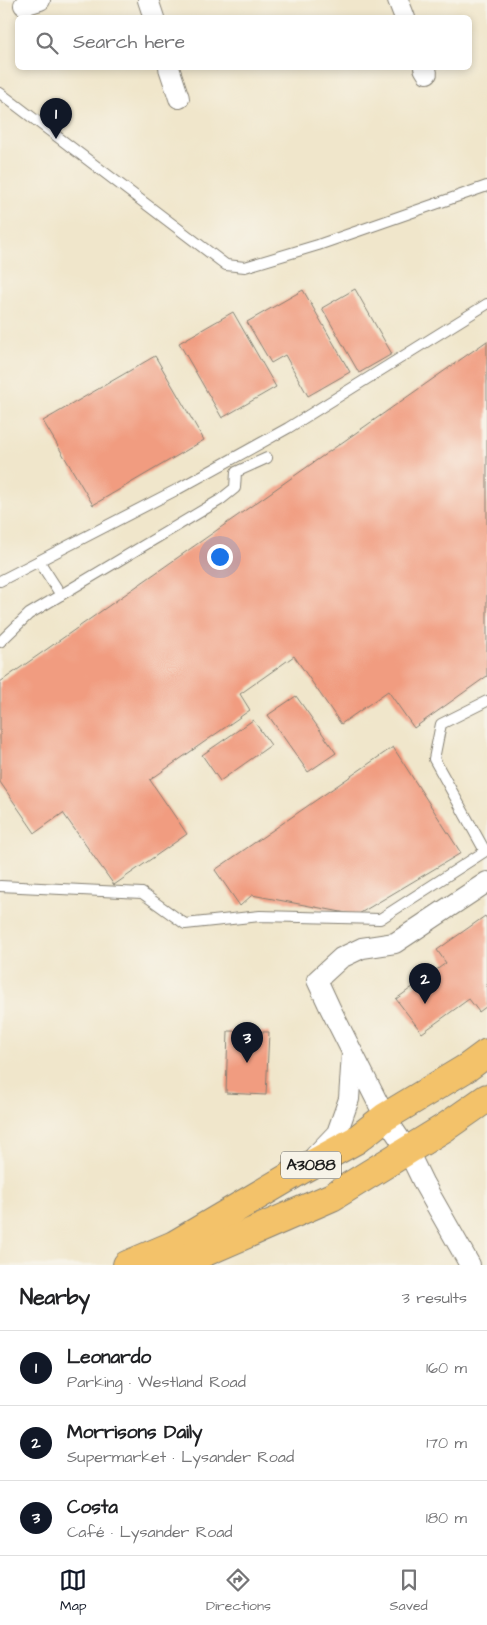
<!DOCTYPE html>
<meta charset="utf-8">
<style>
body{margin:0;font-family:"Architects Daughter",sans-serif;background:#f2f2f2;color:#202124}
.you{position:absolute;left:219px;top:556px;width:18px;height:18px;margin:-12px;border:4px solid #fff;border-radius:50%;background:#1a73e8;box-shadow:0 0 0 8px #1a73e833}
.badge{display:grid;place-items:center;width:32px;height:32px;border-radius:50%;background:#111827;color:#fff;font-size:16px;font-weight:700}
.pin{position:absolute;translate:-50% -41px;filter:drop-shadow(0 1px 2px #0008)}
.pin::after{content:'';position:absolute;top:26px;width:18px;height:15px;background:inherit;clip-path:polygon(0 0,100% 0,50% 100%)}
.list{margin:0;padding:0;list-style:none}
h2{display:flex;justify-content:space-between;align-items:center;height:65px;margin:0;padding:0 20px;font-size:21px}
h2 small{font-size:16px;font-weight:400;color:#757577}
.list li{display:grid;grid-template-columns:32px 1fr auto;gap:15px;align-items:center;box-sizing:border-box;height:75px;padding:0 20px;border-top:1px solid #e0e0e0}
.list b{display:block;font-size:19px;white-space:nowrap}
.list p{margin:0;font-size:16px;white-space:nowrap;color:#757577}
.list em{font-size:16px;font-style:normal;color:#757577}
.icon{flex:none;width:28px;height:28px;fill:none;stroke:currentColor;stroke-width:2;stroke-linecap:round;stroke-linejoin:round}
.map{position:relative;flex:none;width:487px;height:1265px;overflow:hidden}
.search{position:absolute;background:#fff;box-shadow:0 2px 8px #0003;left:15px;right:15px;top:15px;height:55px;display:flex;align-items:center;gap:12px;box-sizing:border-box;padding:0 18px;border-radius:8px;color:#757577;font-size:19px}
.sheet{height:290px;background:#fff}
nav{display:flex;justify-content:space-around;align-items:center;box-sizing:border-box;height:70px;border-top:1px solid #e0e0e0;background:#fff;font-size:14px;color:#757577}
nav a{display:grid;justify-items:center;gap:2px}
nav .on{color:#111827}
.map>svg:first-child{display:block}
</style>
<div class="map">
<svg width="487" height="1265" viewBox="0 0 487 1265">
<rect width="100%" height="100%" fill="#f7f3e8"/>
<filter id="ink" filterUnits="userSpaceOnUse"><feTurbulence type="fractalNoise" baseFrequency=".02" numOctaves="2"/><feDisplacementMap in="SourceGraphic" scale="10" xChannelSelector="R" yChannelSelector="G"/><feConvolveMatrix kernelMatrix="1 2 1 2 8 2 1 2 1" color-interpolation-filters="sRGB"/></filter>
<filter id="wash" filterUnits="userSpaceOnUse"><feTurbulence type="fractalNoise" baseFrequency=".0096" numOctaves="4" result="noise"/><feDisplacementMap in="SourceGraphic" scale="20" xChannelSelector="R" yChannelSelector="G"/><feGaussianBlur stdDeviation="1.12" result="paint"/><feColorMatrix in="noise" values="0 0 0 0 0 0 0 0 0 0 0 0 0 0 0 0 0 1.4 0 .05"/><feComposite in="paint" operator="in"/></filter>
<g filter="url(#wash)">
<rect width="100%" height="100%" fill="#f0e6cb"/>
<g id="blocks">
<g fill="#f19c80">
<path d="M355 289 392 354 359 373 322 308Z"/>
<path d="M303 290 350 372 308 396 285 355 271 363 247 322Z"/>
<path d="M233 312 276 387 222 418 179 343Z"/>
<path d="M487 341V676L414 728 388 691 341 724 294 656 240 694 250 710 150 780 187 834 114 885 63 813 35 833 0 782V682Z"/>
<path d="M155 356 204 440 93 505 43 421Z"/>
<path d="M296 696 336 753 308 772 268 715Z"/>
<path d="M253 720 271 745 220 781 202 755Z"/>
<path d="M393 747 461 853 357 915 252 895 240 906 215 870Z"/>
<path d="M485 916 487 919V1006L479 1012 469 999 422 1033 396 999 446 963 437 950Z"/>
<path d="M228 1031 269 1032 266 1095 226 1093Z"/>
</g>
</g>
</g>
<g filter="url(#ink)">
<use href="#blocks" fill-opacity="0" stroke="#868174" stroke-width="1"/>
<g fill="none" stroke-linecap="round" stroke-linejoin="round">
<g stroke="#868174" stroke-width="12">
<g id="lane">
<path d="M0 93 226 265 245 267 318 245 487 186"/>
<path d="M39 561 61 595"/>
<path d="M0 581 178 489 288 428 487 304"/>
<path d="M0 642 29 614 220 500 235 488 236 472 267 458"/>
<path d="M485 851 434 759 441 724 487 701"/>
<path d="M0 886 142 893 185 924 260 916 380 919 487 850"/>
</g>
</g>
<g stroke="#868174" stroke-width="22">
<g id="street">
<path d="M148 0 154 18"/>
<path d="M398 0 405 18"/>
<path d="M24 5 40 0"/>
<path d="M169 68 179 98"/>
<path d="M424 68 427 73"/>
<path d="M315 1156 337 1133 349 1099 352 1053"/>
<path d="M470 1265 424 1184 408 1151 385 1117 330 1008 317 980 341 958 362 948 395 943 487 882"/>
</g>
</g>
<g stroke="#868174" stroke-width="30">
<g id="primary">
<path d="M127 1265 174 1245 301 1170 356 1140 385 1117 468 1067 487 1053"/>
<path d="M157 1265 201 1254 332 1197 444 1128 487 1098"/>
</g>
</g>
<use href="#lane" stroke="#fff" stroke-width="10"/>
<use href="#street" stroke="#fff" stroke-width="20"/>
<use href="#primary" stroke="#f3c26a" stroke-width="28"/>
</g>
</g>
<g text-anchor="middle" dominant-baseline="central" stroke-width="5" stroke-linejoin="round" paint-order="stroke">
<rect fill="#f7f3e8" stroke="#5e5c59" stroke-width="1" x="281" y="1151.5" width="60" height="27" rx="4"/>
<g font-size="16" font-weight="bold" fill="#1c1c1c">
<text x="311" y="1165">A3088</text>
</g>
</g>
</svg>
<div class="you"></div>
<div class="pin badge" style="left:56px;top:139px">1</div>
<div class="pin badge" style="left:425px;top:1004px">2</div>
<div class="pin badge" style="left:247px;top:1063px">3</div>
<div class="search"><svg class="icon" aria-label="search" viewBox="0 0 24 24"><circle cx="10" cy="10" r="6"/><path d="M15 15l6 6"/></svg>Search here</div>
</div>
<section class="sheet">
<h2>Nearby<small>3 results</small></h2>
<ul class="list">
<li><span class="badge">1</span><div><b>Leonardo</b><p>Parking · Westland Road</p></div><em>160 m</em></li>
<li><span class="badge">2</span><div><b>Morrisons Daily</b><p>Supermarket · Lysander Road</p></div><em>170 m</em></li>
<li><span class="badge">3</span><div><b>Costa</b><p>Café · Lysander Road</p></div><em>180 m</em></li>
</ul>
</section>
<nav>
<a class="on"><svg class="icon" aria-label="map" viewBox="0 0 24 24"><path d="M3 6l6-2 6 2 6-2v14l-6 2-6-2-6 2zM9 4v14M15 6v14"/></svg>Map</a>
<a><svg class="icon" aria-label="directions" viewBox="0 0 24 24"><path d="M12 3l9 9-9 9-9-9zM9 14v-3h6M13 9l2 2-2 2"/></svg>Directions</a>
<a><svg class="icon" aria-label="saved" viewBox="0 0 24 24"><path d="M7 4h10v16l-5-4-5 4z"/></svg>Saved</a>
</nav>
